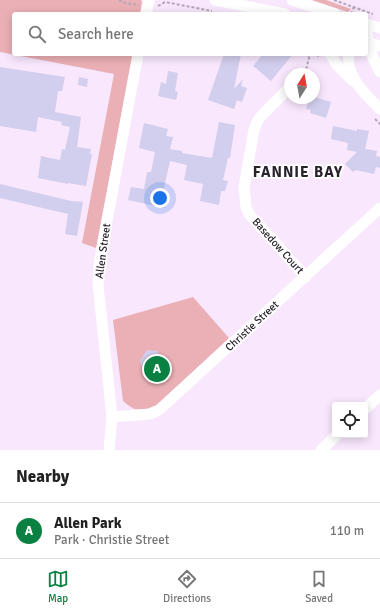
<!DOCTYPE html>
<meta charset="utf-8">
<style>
body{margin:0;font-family:Signika,sans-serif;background:#f6f6f6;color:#222}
.controls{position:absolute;right:12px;bottom:12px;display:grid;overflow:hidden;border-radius:4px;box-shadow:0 2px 10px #0003}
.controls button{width:36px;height:36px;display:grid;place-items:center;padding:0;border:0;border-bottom:1px solid #e0e0e0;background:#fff;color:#222;font:20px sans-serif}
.compass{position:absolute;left:284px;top:68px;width:36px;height:36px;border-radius:50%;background:#fff;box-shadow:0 2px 10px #0003;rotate:11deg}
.you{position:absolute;left:160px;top:198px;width:14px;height:14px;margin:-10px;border:3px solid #fff;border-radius:50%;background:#1a73e8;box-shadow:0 0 0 6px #1a73e833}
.badge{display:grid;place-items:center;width:26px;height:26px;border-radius:50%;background:#0b8043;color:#fff;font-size:13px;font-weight:700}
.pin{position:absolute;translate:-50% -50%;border:2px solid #fff;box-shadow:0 1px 4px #0006}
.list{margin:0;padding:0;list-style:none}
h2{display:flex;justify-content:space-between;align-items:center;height:52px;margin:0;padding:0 16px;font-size:17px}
h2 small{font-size:13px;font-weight:400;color:#767676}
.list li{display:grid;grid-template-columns:26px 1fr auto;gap:12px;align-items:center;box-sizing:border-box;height:56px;padding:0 16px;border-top:1px solid #e0e0e0}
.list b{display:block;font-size:15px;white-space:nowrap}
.list p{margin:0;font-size:13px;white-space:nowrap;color:#767676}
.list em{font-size:13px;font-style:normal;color:#767676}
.icon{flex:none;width:22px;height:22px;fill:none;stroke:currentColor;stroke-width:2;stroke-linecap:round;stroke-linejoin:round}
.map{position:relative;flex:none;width:380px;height:450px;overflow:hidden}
.search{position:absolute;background:#fff;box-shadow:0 2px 10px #0003;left:12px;right:12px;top:12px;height:44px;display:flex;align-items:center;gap:10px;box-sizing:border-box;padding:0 14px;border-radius:4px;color:#767676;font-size:15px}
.sheet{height:108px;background:#fff}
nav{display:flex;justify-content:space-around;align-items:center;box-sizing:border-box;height:56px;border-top:1px solid #e0e0e0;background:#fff;font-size:11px;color:#767676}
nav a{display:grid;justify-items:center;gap:2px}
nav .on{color:#0b8043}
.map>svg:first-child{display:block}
</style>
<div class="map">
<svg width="380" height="450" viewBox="0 0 380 450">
<rect width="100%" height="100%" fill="#f8e7fd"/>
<g fill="#ebb0b5">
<path d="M0 0H141L142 2 140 14H14V54H133L96 248 82 243 114 74 0 52Z"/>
<path d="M312 0H326L351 9 348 12Z"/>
<path d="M193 297 229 338 157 405C142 411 136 413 123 401L113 320Z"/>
</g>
<g fill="#d2ceed">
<path d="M224 54H241L234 89 243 79 241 86 247 88 242 102 237 100 234 109 208 100Z"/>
<path d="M263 54H293L271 81 253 66Z"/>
<path d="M0 67 65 77 62 91H58L55 112 81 117 77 147 91 149 90 154H92L86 186 68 183V184L38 178 41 156 60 160 62 149 65 150 70 127 61 125 62 122 38 117 36 132 0 126Z"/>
<path d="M168 71 178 73 175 91 178 92 176 100 158 96 161 82 166 84Z"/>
<path d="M79 77 88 79 87 87 78 85Z"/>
<path d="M314 97 331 102 326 118 310 113 311 110 306 109 309 99 314 100Z"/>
<path d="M219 122 235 125 230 158H228L223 180 228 181 225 191H221L219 205 200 201 203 184 184 180 187 165 170 161 163 192 168 193 165 208 128 200 131 187 144 189 147 172H151L155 152 139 148 144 123 168 129 166 136 173 137 170 149 182 151V153L212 158Z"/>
<path d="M333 126 357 131V129L369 131 365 149 377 151 376 156 380 157V168L376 167 374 174 356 170 353 172 345 164 357 152 347 150 348 143 331 139Z"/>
<path d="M0 184 71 201 83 202 77 236 65 234 68 214 0 198Z"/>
<path d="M147 350 158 351V363L155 373 143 371 140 361Z"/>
</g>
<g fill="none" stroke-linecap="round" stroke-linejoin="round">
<g stroke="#b4a6b8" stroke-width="2" stroke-dasharray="3 2" stroke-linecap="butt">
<path d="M119 0 125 3 139 5"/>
<path d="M334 0 373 14"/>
<path d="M158 6 165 2 212 11"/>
<path d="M351 14 354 7"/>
<path d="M317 54 320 58"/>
<path d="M305 74 310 54"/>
<path d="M375 119 380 124"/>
</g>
<g stroke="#fff" stroke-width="11">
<path d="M215 0 285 14"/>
<path d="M292 0 335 14"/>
<path d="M146 14 149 0"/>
<path d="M366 24C368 42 371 57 380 72"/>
<path d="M366 24 380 28"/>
<path d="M366 42 380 46"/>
<path d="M330 54 337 65 353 81"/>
<path d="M349 54C345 76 366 95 380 109"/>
<path d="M290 87 264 113 258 120 254 130 244 187 246 207 249 214 306 277"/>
<path d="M365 409 380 395"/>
<path d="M112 417 150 414 159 410 380 208"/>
<path d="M109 450 112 417 98 284 99 264 138 54"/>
<path d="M321 450 337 435"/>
</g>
</g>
<g text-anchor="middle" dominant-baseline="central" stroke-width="4" stroke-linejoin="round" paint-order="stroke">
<g font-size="11" fill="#29222c" stroke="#fff">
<text transform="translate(278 246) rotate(48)">Basedow Court</text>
<text transform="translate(103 251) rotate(-82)">Allen Street</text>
<text transform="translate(252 326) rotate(-43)">Christie Street</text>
</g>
<g font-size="15" font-weight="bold" letter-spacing="1" fill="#29222c" stroke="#fff">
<text x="298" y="172">FANNIE BAY</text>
</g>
</g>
</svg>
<div class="controls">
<button><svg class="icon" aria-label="locate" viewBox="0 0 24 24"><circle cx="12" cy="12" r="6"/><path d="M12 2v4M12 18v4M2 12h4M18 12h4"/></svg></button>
</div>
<svg class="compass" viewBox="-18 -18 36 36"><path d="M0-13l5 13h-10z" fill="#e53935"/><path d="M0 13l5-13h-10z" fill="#767676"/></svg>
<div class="you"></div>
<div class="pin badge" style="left:157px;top:369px">A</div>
<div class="search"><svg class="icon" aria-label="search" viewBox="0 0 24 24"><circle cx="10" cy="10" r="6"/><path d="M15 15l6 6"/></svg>Search here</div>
</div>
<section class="sheet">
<h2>Nearby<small></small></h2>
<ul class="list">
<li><span class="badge">A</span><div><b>Allen Park</b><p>Park · Christie Street</p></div><em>110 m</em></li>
</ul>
</section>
<nav>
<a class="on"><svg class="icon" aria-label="map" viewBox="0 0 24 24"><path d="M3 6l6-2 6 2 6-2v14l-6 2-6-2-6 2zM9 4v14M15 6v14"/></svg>Map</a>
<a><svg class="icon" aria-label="directions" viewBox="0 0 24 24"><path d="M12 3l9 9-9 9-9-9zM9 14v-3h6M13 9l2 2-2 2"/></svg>Directions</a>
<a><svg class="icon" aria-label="saved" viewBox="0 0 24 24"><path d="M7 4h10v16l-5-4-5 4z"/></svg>Saved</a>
</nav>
